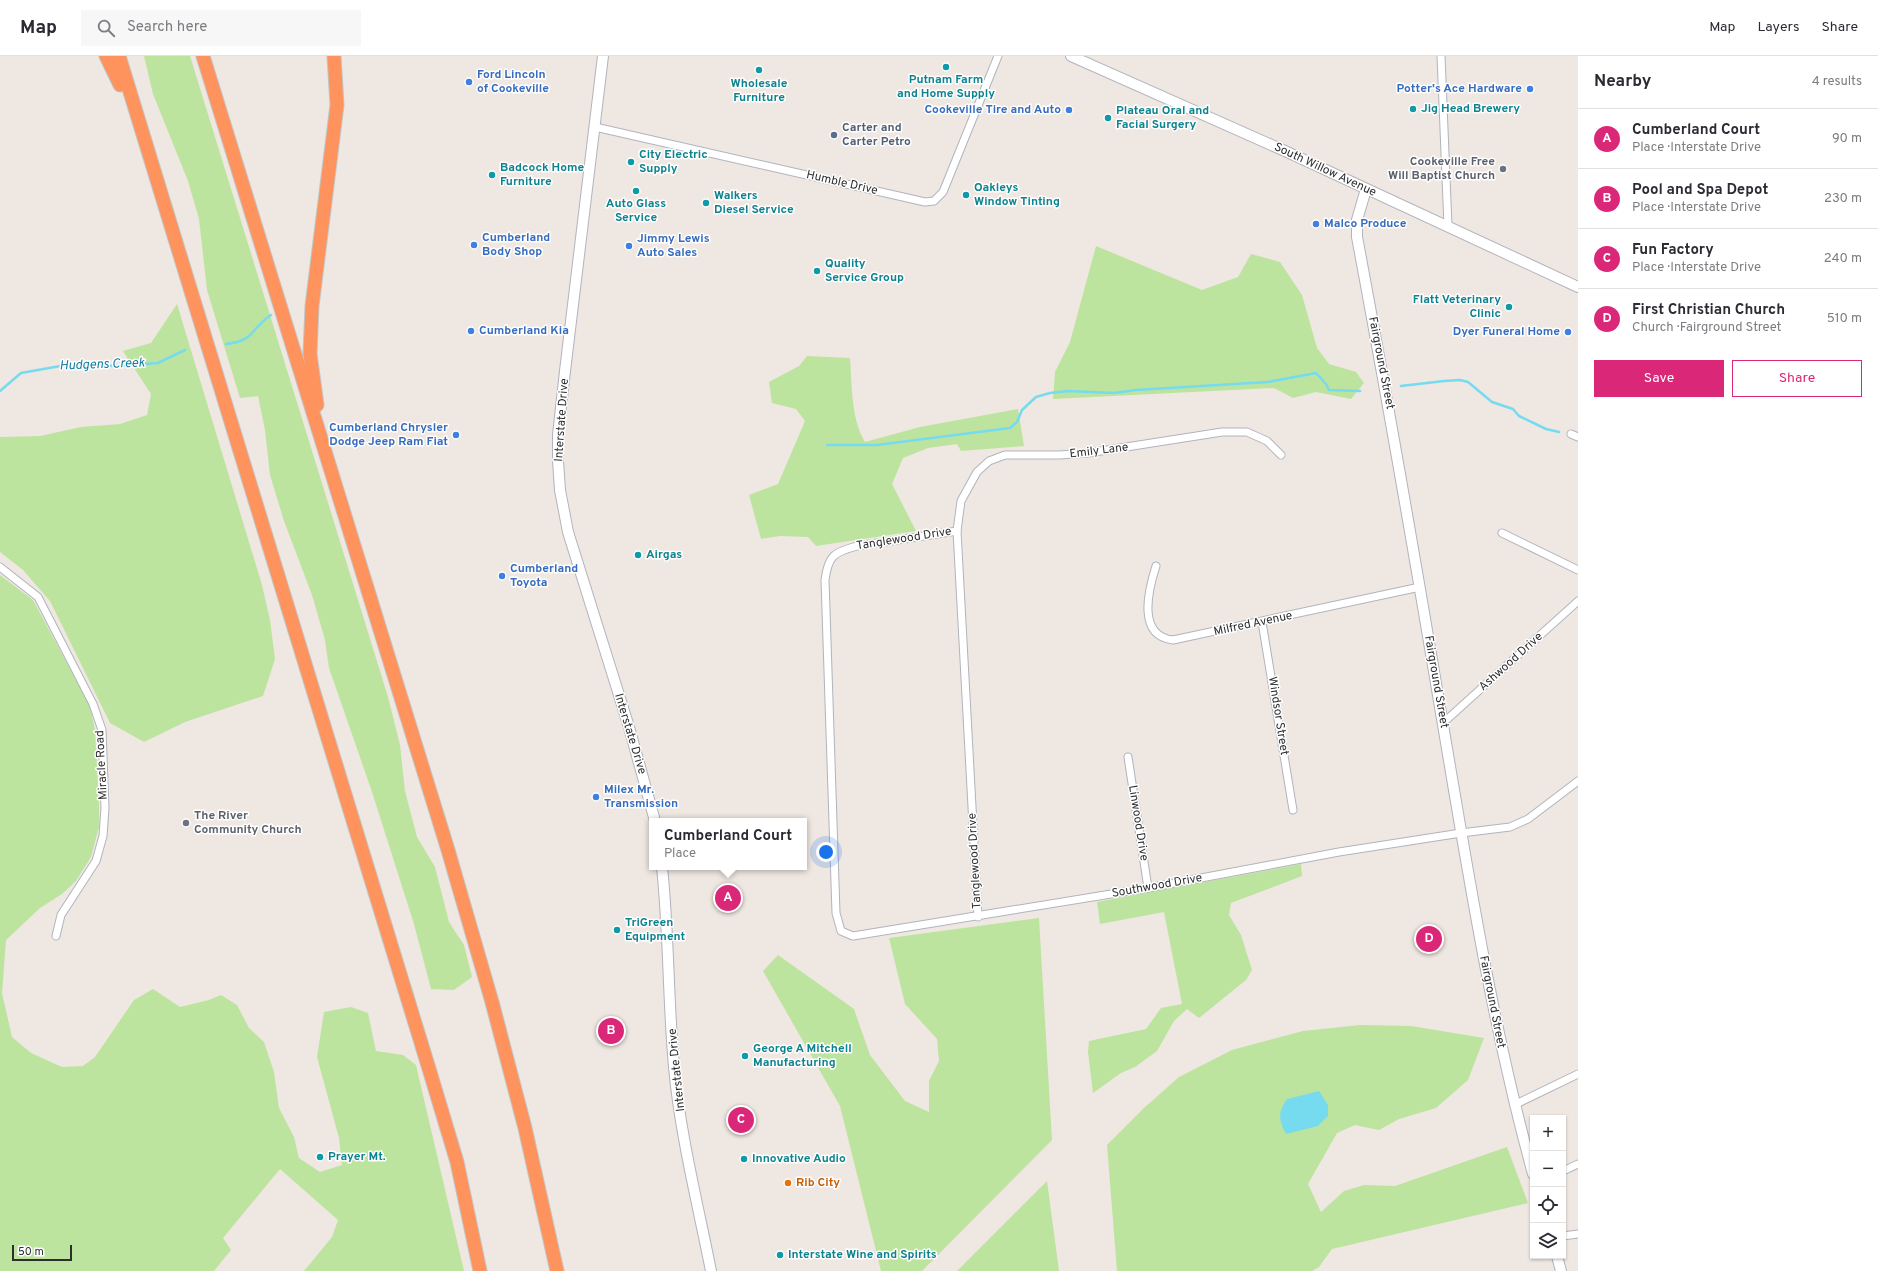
<!DOCTYPE html>
<meta charset="utf-8">
<style>
body{margin:0;font-family:Overpass,sans-serif;background:#f7f7f7;color:#2b2b33}
.controls{position:absolute;right:12px;bottom:12px;display:grid;overflow:hidden;border-radius:0px;box-shadow:0 1px 3px #0004}
.controls button{width:36px;height:36px;display:grid;place-items:center;padding:0;border:0;border-bottom:1px solid #e1e1e2;background:#fff;color:#2b2b33;font:20px sans-serif}
.scale{position:absolute;left:12px;bottom:10px;width:60px;box-sizing:border-box;padding-left:4px;border:2px solid #2e2e2e;border-top:0;font-size:11px;line-height:14px;white-space:nowrap;color:#2e2e2e;-webkit-text-stroke:3px #fff;paint-order:stroke}
.you{position:absolute;left:826px;top:796px;width:14px;height:14px;margin:-10px;border:3px solid #fff;border-radius:50%;background:#1a73e8;box-shadow:0 0 0 6px #1a73e833}
.badge{display:grid;place-items:center;width:26px;height:26px;border-radius:50%;background:#db2777;color:#fff;font-size:13px;font-weight:700}
.pin{position:absolute;translate:-50% -50%;border:2px solid #fff;box-shadow:0 1px 4px #0006}
.popup{position:absolute;left:649px;top:762px;width:158px;height:52px;box-sizing:border-box;display:grid;place-content:center;border-radius:0px;background:#fff;filter:drop-shadow(0 1px 3px #0005);font-size:13px;white-space:nowrap;color:#7c7c81}
.popup b{font-size:15px;color:#2b2b33}
.popup::after{content:'';position:absolute;left:50%;top:100%;margin-left:-8px;border:8px solid transparent;border-top-color:#fff}
.list{margin:0;padding:0;list-style:none}
h2{display:flex;justify-content:space-between;align-items:center;height:52px;margin:0;padding:0 16px;font-size:17px}
h2 small{font-size:13px;font-weight:400;color:#7c7c81}
.list li{display:grid;grid-template-columns:26px 1fr auto;gap:12px;align-items:center;box-sizing:border-box;height:60px;padding:0 16px;border-top:1px solid #e1e1e2}
.list b{display:block;font-size:15px;white-space:nowrap}
.list p{margin:0;font-size:13px;white-space:nowrap;color:#7c7c81}
.list em{font-size:13px;font-style:normal;color:#7c7c81}
.actions{display:flex;gap:8px;padding:12px 16px}
.actions a{flex:1;padding:9px 0;border:1px solid #db2777;border-radius:0px;text-align:center;font-size:14px;color:#db2777}
.actions .main{background:#db2777;color:#fff}
.icon{flex:none;width:22px;height:22px;fill:none;stroke:currentColor;stroke-width:2;stroke-linecap:round;stroke-linejoin:round}
.map{position:relative;flex:none;width:1578px;height:1215px;overflow:hidden}
header{display:flex;align-items:center;gap:24px;box-sizing:border-box;height:56px;padding:0 20px;background:#fff;border-bottom:1px solid #e1e1e2}
header strong{font-size:19px}
nav{display:flex;gap:22px;margin-inline-start:auto;font-size:14px}
.search{width:280px;height:36px;background:#f7f7f7;display:flex;align-items:center;gap:10px;box-sizing:border-box;padding:0 14px;border-radius:0px;color:#7c7c81;font-size:15px}
main{display:flex}
aside{flex:1;background:#fff}
.map>svg:first-child{display:block}
</style>
<header>
<strong>Map</strong>
<div class="search"><svg class="icon" aria-label="search" viewBox="0 0 24 24"><circle cx="10" cy="10" r="6"/><path d="M15 15l6 6"/></svg>Search here</div>
<nav><a>Map</a><a>Layers</a><a>Share</a></nav>
</header>
<main>
<div class="map">
<svg width="1578" height="1215" viewBox="0 0 1578 1215">
<rect width="100%" height="100%" fill="#efe7e1"/>
<g fill="#bde49e">
<path d="M144 0H190L388 641 400 689 405 735 417 781 435 811 449 866 464 889 472 921 454 934 431 933 414 868 371 733 329 612 325 584 312 539 284 465 270 419 265 374 258 340 240 342 207 234 199 163 188 125 153 38Z"/>
<path d="M1096 190 1202 234 1238 221 1251 198 1280 206 1302 239 1317 292 1329 308 1356 316 1364 327 1351 343 1316 336 1293 342 1274 332 1053 343 1055 316 1070 286Z"/>
<path d="M177 248 262 529 270 564 275 603 263 640 185 666 144 686 110 667 50 545 23 514 0 496V381L40 380 81 371 120 368 147 359 151 338 123 295 151 287Z"/>
<path d="M807 300 850 302C852 329 851 363 865 386L920 371 1018 353 1024 390 961 395 957 388 928 392 903 402 892 428 916 475 816 490 808 481 780 480 761 483 749 439 778 428 805 365 796 353 772 347 769 326 799 310Z"/>
<path d="M0 519 33 544 90 650 95 674 99 749V771L91 801 76 825 62 838 40 852 6 884 2 937 12 981 31 997 62 1011 83 1010 95 1001 134 944 153 933 180 951 209 944 221 939 237 949 249 972 264 986 274 1016 279 1052 294 1081 299 1102 320 1116 342 1109 339 1082 317 1001 324 956 351 951 368 957 376 995 403 999 416 1009 464 1215H304L332 1181 338 1164 280 1113 223 1182 231 1194 214 1215H0Z"/>
<path d="M1301 808 1302 820 1231 847 1229 859 1241 879 1252 914 1246 924 1199 962 1187 953 1174 965 1157 995 1135 1011 1121 1017 1093 1037 1088 996 1089 985 1146 973 1161 952 1182 948 1164 856 1100 868 1097 846Z"/>
<path d="M1039 862 1052 1084 922 1215H881L840 1050 763 915 778 899 854 953 870 999 905 1045 929 1056V1025L939 1005 937 983 905 948 889 882Z"/>
<path d="M1360 969 1411 970 1484 982 1468 1024 1436 1052 1399 1063 1379 1074 1355 1069 1337 1077 1308 1128 1321 1156 1344 1135 1364 1129 1395 1130 1507 1091 1528 1147 1332 1193 1319 1211 1312 1215H1117L1107 1089 1144 1052 1179 1021 1232 994 1303 975Z"/>
<path d="M1047 1125 1059 1215H957Z"/>
</g>
<path fill="#76dbef" d="M1319 1035 1328 1049V1060L1318 1070 1286 1078C1278 1064 1278 1056 1287 1043Z"/>
<g fill="none" stroke-linecap="round" stroke-linejoin="round">
<g stroke="#76dbef" stroke-width="2.5">
<path d="M226 288C255 285 250 273 271 259"/>
<path d="M1401 330 1444 325 1460 324 1468 326 1492 346 1513 353 1519 360 1546 373 1559 376"/>
<path d="M0 335 21 317 66 309 117 310 158 307 185 294"/>
<path d="M827 389H877L1010 372 1017 366 1022 354 1036 341 1050 337 1068 335 1114 337 1136 334 1268 326 1316 317 1326 328 1329 334 1360 335"/>
</g>
<g stroke="#b1b4be" stroke-width="9">
<g id="street">
<path d="M1441 0 1448 170"/>
<path d="M595 71 925 146 934 145 943 136 998 0"/>
<path d="M1571 378 1578 381"/>
<path d="M957 475 961 445 977 416 989 405 1005 399H1059L1088 397 1222 376H1247L1267 385 1281 399"/>
<path d="M1502 477 1578 514"/>
<path d="M1156 510C1148 535 1137 580 1173 584L1420 531"/>
<path d="M0 511 38 541 93 648 102 674 105 752 103 780 96 805 61 859 56 880"/>
<path d="M1262 566 1293 754"/>
<path d="M1443 667 1578 545"/>
<path d="M1128 701 1148 832"/>
<path d="M978 861 957 475 857 490C834 496 828 500 825 524L836 857 841 875 853 880 1148 832 1339 796 1461 777 1510 771 1528 763 1578 725"/>
<path d="M1514 1049 1578 1018"/>
<path d="M1563 1115 1578 1108"/>
<path d="M1563 1180 1578 1178"/>
</g>
</g>
<g stroke="#b1b4be" stroke-width="12">
<g id="secondary">
<path d="M603 0 565 315 558 379V405L560 434 568 476 629 671 655 765"/>
<path d="M1071 0 1285 95 1578 231"/>
<path d="M1366 133 1357 164V181C1387 341 1415 502 1442 663 1468 816 1492 969 1533 1118"/>
<path d="M662 811C669 878 668 945 674 1011 680 1078 698 1149 711 1215"/>
<path d="M1557 1200 1561 1215"/>
</g>
</g>
<g stroke="#c4c4c4" stroke-width="15">
<g id="highway">
<path d="M106 0 120 29"/>
<path d="M119 0 430 1016 457 1106 480 1215"/>
<path d="M203 0 448 794 492 946 525 1072 557 1215"/>
<path d="M317 349 310 298 312 250 337 49 334 0"/>
</g>
</g>
<use href="#street" stroke="#fff" stroke-width="7"/>
<use href="#secondary" stroke="#fff" stroke-width="10"/>
<use href="#highway" stroke="#fe935d" stroke-width="13"/>
</g>
<g fill="#0f9aa8" stroke="#fff" stroke-width="1.5">
<circle cx="946" cy="11" r="4"/>
<circle cx="759" cy="14" r="4"/>
<circle cx="1413" cy="53" r="4"/>
<circle cx="1108" cy="62" r="4"/>
<circle cx="631" cy="106" r="4"/>
<circle cx="492" cy="119" r="4"/>
<circle cx="636" cy="135" r="4"/>
<circle cx="966" cy="139" r="4"/>
<circle cx="706" cy="147" r="4"/>
<circle cx="817" cy="215" r="4"/>
<circle cx="1509" cy="251" r="4"/>
<circle cx="638" cy="499" r="4"/>
<circle cx="617" cy="874" r="4"/>
<circle cx="745" cy="1000" r="4"/>
<circle cx="320" cy="1101" r="4"/>
<circle cx="744" cy="1103" r="4"/>
<circle cx="780" cy="1199" r="4"/>
</g>
<g fill="#3f7fe0" stroke="#fff" stroke-width="1.5">
<circle cx="469" cy="26" r="4"/>
<circle cx="1530" cy="33" r="4"/>
<circle cx="1069" cy="54" r="4"/>
<circle cx="1316" cy="168" r="4"/>
<circle cx="474" cy="189" r="4"/>
<circle cx="629" cy="190" r="4"/>
<circle cx="471" cy="275" r="4"/>
<circle cx="1568" cy="276" r="4"/>
<circle cx="456" cy="379" r="4"/>
<circle cx="502" cy="520" r="4"/>
<circle cx="596" cy="741" r="4"/>
</g>
<circle fill="#5c6f8a" stroke="#fff" stroke-width="1.5" cx="834" cy="79" r="4"/>
<g fill="#6b7280" stroke="#fff" stroke-width="1.5">
<circle cx="1503" cy="113" r="4"/>
<circle cx="186" cy="767" r="4"/>
</g>
<circle fill="#e8710a" stroke="#fff" stroke-width="1.5" cx="788" cy="1127" r="4"/>
<g text-anchor="middle" dominant-baseline="central" stroke-width="3" stroke-linejoin="round" paint-order="stroke">
<g font-size="12" font-weight="bold" fill="#366cbe" stroke="#fff" text-anchor="start">
<text x="477" y="19">Ford Lincoln<tspan x="477" dy="14">of Cookeville</tspan></text>
<text x="1522" y="33" text-anchor="end">Potter's Ace Hardware</text>
<text x="1061" y="54" text-anchor="end">Cookeville Tire and Auto</text>
<text x="1324" y="168">Malco Produce</text>
<text x="482" y="182">Cumberland<tspan x="482" dy="14">Body Shop</tspan></text>
<text x="637" y="183">Jimmy Lewis<tspan x="637" dy="14">Auto Sales</tspan></text>
<text x="479" y="275">Cumberland Kia</text>
<text x="1560" y="276" text-anchor="end">Dyer Funeral Home</text>
<text x="448" y="372" text-anchor="end">Cumberland Chrysler<tspan x="448" dy="14">Dodge Jeep Ram Fiat</tspan></text>
<text x="510" y="513">Cumberland<tspan x="510" dy="14">Toyota</tspan></text>
<text x="604" y="734">Milex Mr.<tspan x="604" dy="14">Transmission</tspan></text>
</g>
<g font-size="12" font-weight="bold" fill="#0d838f" stroke="#fff" text-anchor="start">
<text x="946" y="24" text-anchor="middle">Putnam Farm<tspan x="946" dy="14">and Home Supply</tspan></text>
<text x="759" y="28" text-anchor="middle">Wholesale<tspan x="759" dy="14">Furniture</tspan></text>
<text x="1421" y="53">Jig Head Brewery</text>
<text x="1116" y="55">Plateau Oral and<tspan x="1116" dy="14">Facial Surgery</tspan></text>
<text x="639" y="99">City Electric<tspan x="639" dy="14">Supply</tspan></text>
<text x="500" y="112">Badcock Home<tspan x="500" dy="14">Furniture</tspan></text>
<text x="974" y="132">Oakleys<tspan x="974" dy="14">Window Tinting</tspan></text>
<text x="714" y="140">Walkers<tspan x="714" dy="14">Diesel Service</tspan></text>
<text x="636" y="148" text-anchor="middle">Auto Glass<tspan x="636" dy="14">Service</tspan></text>
<text x="825" y="208">Quality<tspan x="825" dy="14">Service Group</tspan></text>
<text x="1501" y="244" text-anchor="end">Flatt Veterinary<tspan x="1501" dy="14">Clinic</tspan></text>
<text x="646" y="499">Airgas</text>
<text x="625" y="867">TriGreen<tspan x="625" dy="14">Equipment</tspan></text>
<text x="753" y="993">George A Mitchell<tspan x="753" dy="14">Manufacturing</tspan></text>
<text x="328" y="1101">Prayer Mt.</text>
<text x="752" y="1103">Innovative Audio</text>
<text x="788" y="1199">Interstate Wine and Spirits</text>
</g>
<g font-size="12" font-weight="bold" fill="#4e5e75" stroke="#fff" text-anchor="start">
<text x="842" y="72">Carter and<tspan x="842" dy="14">Carter Petro</tspan></text>
</g>
<g font-size="12" font-weight="bold" fill="#5b616d" stroke="#fff" text-anchor="end">
<text x="1495" y="106">Cookeville Free<tspan x="1495" dy="14">Will Baptist Church</tspan></text>
<text x="194" y="760" text-anchor="start">The River<tspan x="194" dy="14">Community Church</tspan></text>
</g>
<g font-size="12" fill="#2e2e2e" stroke="#fff">
<text transform="translate(1325 114) rotate(25)">South Willow Avenue</text>
<text transform="translate(842 127) rotate(13)">Humble Drive</text>
<text transform="translate(1381 307) rotate(79)">Fairground Street</text>
<text transform="translate(562 364) rotate(-86)">Interstate Drive</text>
<text transform="translate(1099 395) rotate(-7)">Emily Lane</text>
<text transform="translate(904 483) rotate(-9)">Tanglewood Drive</text>
<text transform="translate(1253 568) rotate(-12)">Milfred Avenue</text>
<text transform="translate(1511 606) rotate(-42)">Ashwood Drive</text>
<text transform="translate(1436 626) rotate(80)">Fairground Street</text>
<text transform="translate(1278 660) rotate(81)">Windsor Street</text>
<text transform="translate(630 678) rotate(73)">Interstate Drive</text>
<text transform="translate(102 709) rotate(-93)">Miracle Road</text>
<text transform="translate(1138 767) rotate(81)">Linwood Drive</text>
<text transform="translate(975 805) rotate(-93)">Tanglewood Drive</text>
<text transform="translate(1157 830) rotate(-10)">Southwood Drive</text>
<text transform="translate(1492 946) rotate(79)">Fairground Street</text>
<text transform="translate(677 1014) rotate(-96)">Interstate Drive</text>
</g>
<g font-size="12" font-weight="bold" fill="#c56008" stroke="#fff" text-anchor="start">
<text x="796" y="1127">Rib City</text>
</g>
<g font-size="13" font-style="italic" fill="#0e7da1" stroke="#fff">
<text transform="translate(102 309) rotate(-2)">Hudgens Creek</text>
</g>
</g>
</svg>
<div class="controls">
<button>+</button>
<button>−</button>
<button><svg class="icon" aria-label="locate" viewBox="0 0 24 24"><circle cx="12" cy="12" r="6"/><path d="M12 2v4M12 18v4M2 12h4M18 12h4"/></svg></button>
<button><svg class="icon" aria-label="layers" viewBox="0 0 24 24"><path d="M12 4l9 5-9 5-9-5zM3 14l9 5 9-5"/></svg></button>
</div>
<div class="scale">50 m</div>
<div class="you"></div>
<div class="pin badge" style="left:728px;top:842px">A</div>
<div class="popup"><b>Cumberland Court</b>Place</div>
<div class="pin badge" style="left:611px;top:975px">B</div>
<div class="pin badge" style="left:741px;top:1064px">C</div>
<div class="pin badge" style="left:1429px;top:883px">D</div>
</div>
<aside>
<h2>Nearby<small>4 results</small></h2>
<ul class="list">
<li><span class="badge">A</span><div><b>Cumberland Court</b><p>Place · Interstate Drive</p></div><em>90 m</em></li>
<li><span class="badge">B</span><div><b>Pool and Spa Depot</b><p>Place · Interstate Drive</p></div><em>230 m</em></li>
<li><span class="badge">C</span><div><b>Fun Factory</b><p>Place · Interstate Drive</p></div><em>240 m</em></li>
<li><span class="badge">D</span><div><b>First Christian Church</b><p>Church · Fairground Street</p></div><em>510 m</em></li>
</ul>
<div class="actions"><a class="main">Save</a><a>Share</a></div>
</aside>
</main>
